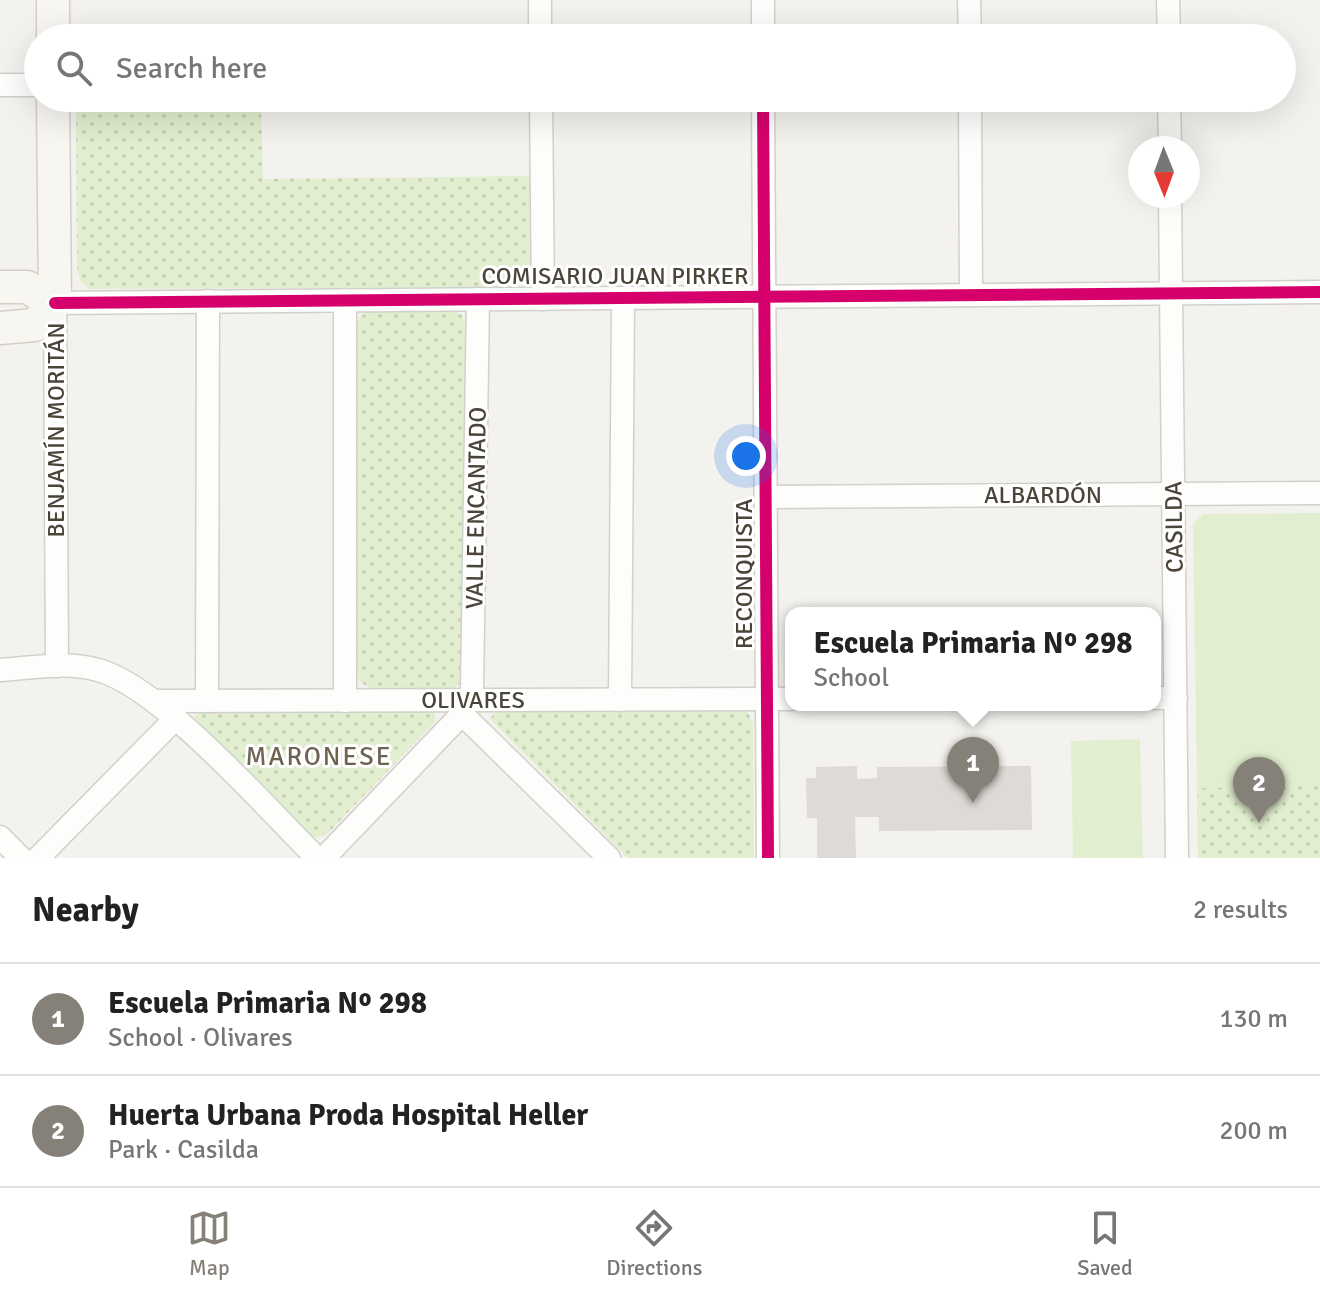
<!DOCTYPE html>
<meta charset="utf-8">
<style>
body{margin:0;font-family:Signika,sans-serif;background:#f2f2f2;color:#222}
.compass{position:absolute;left:1128px;top:136px;width:72px;height:72px;border-radius:50%;background:#fff;box-shadow:0 8px 32px #0002;rotate:179deg}
.you{position:absolute;left:746px;top:456px;width:28px;height:28px;margin:-20px;border:6px solid #fff;border-radius:50%;background:#1a73e8;box-shadow:0 0 0 12px #1a73e833}
.badge{display:grid;place-items:center;width:52px;height:52px;border-radius:50%;background:#868178;color:#fff;font-size:26px;font-weight:700}
.pin{position:absolute;translate:-50% -66px;filter:drop-shadow(0 2px 4px #0008)}
.pin::after{content:'';position:absolute;top:42px;width:28px;height:24px;background:inherit;clip-path:polygon(0 0,100% 0,50% 100%)}
.popup{position:absolute;left:785px;top:607px;width:376px;height:104px;box-sizing:border-box;display:grid;place-content:center;border-radius:16px;background:#fff;filter:drop-shadow(0 2px 6px #0005);font-size:26px;white-space:nowrap;color:#767676}
.popup b{font-size:30px;color:#222}
.popup::after{content:'';position:absolute;left:50%;top:100%;margin-left:-16px;border:16px solid transparent;border-top-color:#fff}
.list{margin:0;padding:0;list-style:none}
h2{display:flex;justify-content:space-between;align-items:center;height:104px;margin:0;padding:0 32px;font-size:34px}
h2 small{font-size:26px;font-weight:400;color:#767676}
.list li{display:grid;grid-template-columns:52px 1fr auto;gap:24px;align-items:center;box-sizing:border-box;height:112px;padding:0 32px;border-top:2px solid #e0e0e0}
.list b{display:block;font-size:30px;white-space:nowrap}
.list p{margin:0;font-size:26px;white-space:nowrap;color:#767676}
.list em{font-size:26px;font-style:normal;color:#767676}
.icon{flex:none;width:44px;height:44px;fill:none;stroke:currentColor;stroke-width:2;stroke-linecap:round;stroke-linejoin:round}
.map{position:relative;flex:none;width:1320px;height:858px;overflow:hidden}
.search{position:absolute;background:#fff;box-shadow:0 8px 32px #0002;left:24px;right:24px;top:24px;height:88px;display:flex;align-items:center;gap:20px;box-sizing:border-box;padding:0 28px;border-radius:44px;color:#767676;font-size:30px}
.sheet{height:328px;background:#fff}
nav{display:flex;justify-content:space-around;align-items:center;box-sizing:border-box;height:112px;border-top:2px solid #e0e0e0;background:#fff;font-size:22px;color:#767676}
nav a{display:grid;justify-items:center;gap:4px}
nav .on{color:#868178}
.map>svg:first-child{display:block}
</style>
<div class="map">
<svg width="1320" height="858" viewBox="0 0 1320 858">
<defs>
<pattern id="park-dots" width="8" height="8" patternUnits="userSpaceOnUse" patternTransform="scale(2)"><rect width="8" height="8" fill="#e1eecf"/><path d="M2 2h.1M6 6h.1" fill="none" stroke="#c3cdb2" stroke-width="1.8" stroke-linecap="round"/></pattern>
</defs>
<rect width="100%" height="100%" fill="#f4f2ee"/>
<g fill="#e1eecf">
<path d="M1320 513V786L1197 788 1193 524 1203 514Z"/>
<path d="M1140 739 1143 858H1073L1071 741Z"/>
</g>
<g fill="url(#park-dots)">
<path d="M84 98H261L263 179 533 176V273L525 284 512 287 90 289 81 283 77 270 76 113Z"/>
<path d="M454 310 462 315 465 324V673L462 682 454 688H369L359 681 357 672 356 325 360 316 368 311Z"/>
<path d="M431 710 435 714V722L328 833 317 838 308 834 194 717 200 712Z"/>
<path d="M746 710 753 722 754 858H628L490 719 496 711Z"/>
<path d="M1320 786V858H1198L1197 788Z"/>
</g>
<path fill="#dedbd6" d="M857 766V779L877 778V767L1031 766 1032 830 879 831V817H855L856 858H817V818H807L806 778H816V767Z"/>
<g fill="none" stroke-linecap="round" stroke-linejoin="round">
<g stroke="#d2d0cb" stroke-width="25">
<g id="street">
<path d="M540 0V38"/>
<path d="M763 0V38"/>
<path d="M969 0 970 38"/>
<path d="M1168 0 1169 38"/>
<path d="M0 85H38"/>
<path d="M541 98 543 299"/>
<path d="M763 98 768 858"/>
<path d="M970 98 971 295"/>
<path d="M1169 98 1170 148"/>
<path d="M1170 196 1177 858"/>
<path d="M345 300V701"/>
<path d="M766 497 1320 493"/>
<path d="M57 666 55 303 1320 292"/>
<path d="M0 670C32 668 67 661 98 670 160 686 268 810 317 858"/>
<path d="M1155 698H1176"/>
<path d="M620 700 623 298"/>
<path d="M155 701 791 699"/>
<path d="M207 701 208 301"/>
<path d="M462 714 609 858"/>
<path d="M0 837 21 858"/>
<path d="M38 858 175 719"/>
<path d="M324 858 462 714 472 690 478 299"/>
</g>
</g>
<g stroke="#d3cfc5" stroke-width="35">
<g id="secondary">
<path d="M53 0V38"/>
<path d="M53 98 55 303"/>
<path d="M0 287H27L55 303"/>
<path d="M0 328 35 325 55 303"/>
</g>
</g>
<use href="#street" stroke="#fdfdfc" stroke-width="22"/>
<use href="#secondary" stroke="#f7f6f1" stroke-width="32"/>
<g stroke="#fff" stroke-width="17">
<g id="cycleway">
<path d="M763 98 768 858"/>
<path d="M55 303 1320 292"/>
</g>
</g>
<use href="#cycleway" stroke="#d6006c" stroke-width="12"/>
</g>
<g text-anchor="middle" dominant-baseline="central" stroke-width="6" stroke-linejoin="round" paint-order="stroke">
<g font-size="24" fill="#4b4439" stroke="#fff">
<text x="615" y="276">COMISARIO JUAN PIRKER</text>
<text transform="translate(56 430) rotate(-90)">BENJAMÍN MORITÁN</text>
<text x="1043" y="495">ALBARDÓN</text>
<text transform="translate(476 508) rotate(-89)">VALLE ENCANTADO</text>
<text transform="translate(1174 527) rotate(-91)">CASILDA</text>
<text transform="translate(744 574) rotate(-90)">RECONQUISTA</text>
<text x="473" y="700">OLIVARES</text>
</g>
<g font-size="26" letter-spacing="2" fill="#6e6250" stroke="#fff">
<text x="319" y="757">MARONESE</text>
</g>
</g>
</svg>
<svg class="compass" viewBox="-18 -18 36 36"><path d="M0-13l5 13h-10z" fill="#e53935"/><path d="M0 13l5-13h-10z" fill="#767676"/></svg>
<div class="you"></div>
<div class="pin badge" style="left:973px;top:803px">1</div>
<div class="popup"><b>Escuela Primaria Nº 298</b>School</div>
<div class="pin badge" style="left:1259px;top:823px">2</div>
<div class="search"><svg class="icon" aria-label="search" viewBox="0 0 24 24"><circle cx="10" cy="10" r="6"/><path d="M15 15l6 6"/></svg>Search here</div>
</div>
<section class="sheet">
<h2>Nearby<small>2 results</small></h2>
<ul class="list">
<li><span class="badge">1</span><div><b>Escuela Primaria Nº 298</b><p>School · Olivares</p></div><em>130 m</em></li>
<li><span class="badge">2</span><div><b>Huerta Urbana Proda Hospital Heller</b><p>Park · Casilda</p></div><em>200 m</em></li>
</ul>
</section>
<nav>
<a class="on"><svg class="icon" aria-label="map" viewBox="0 0 24 24"><path d="M3 6l6-2 6 2 6-2v14l-6 2-6-2-6 2zM9 4v14M15 6v14"/></svg>Map</a>
<a><svg class="icon" aria-label="directions" viewBox="0 0 24 24"><path d="M12 3l9 9-9 9-9-9zM9 14v-3h6M13 9l2 2-2 2"/></svg>Directions</a>
<a><svg class="icon" aria-label="saved" viewBox="0 0 24 24"><path d="M7 4h10v16l-5-4-5 4z"/></svg>Saved</a>
</nav>
